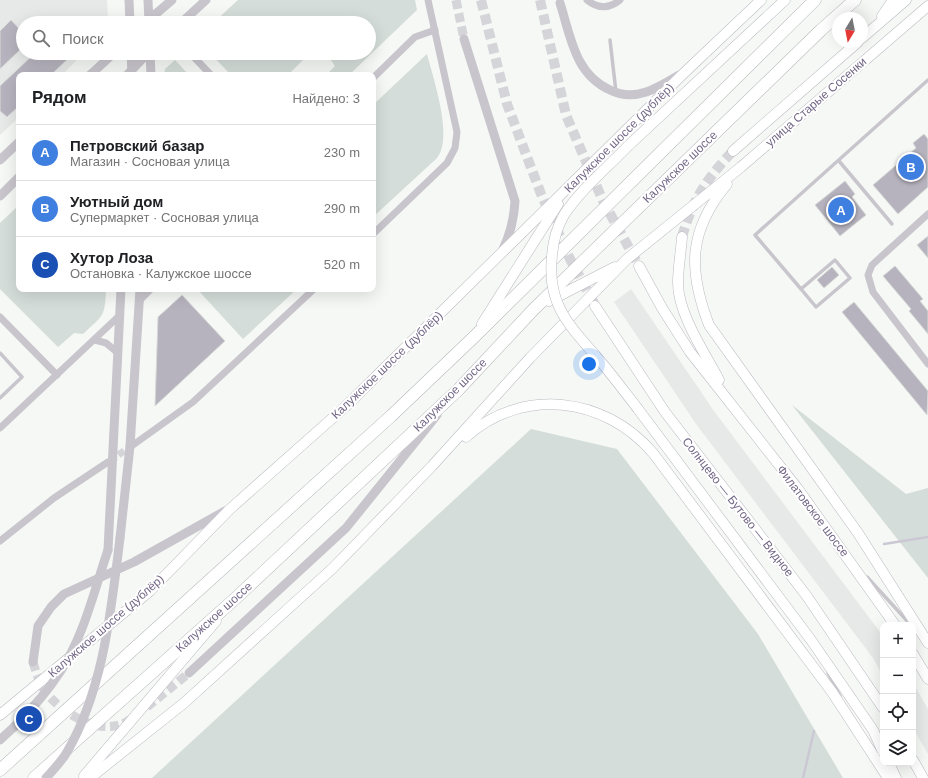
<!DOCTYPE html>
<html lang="ru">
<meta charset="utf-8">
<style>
body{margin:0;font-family:Arial,sans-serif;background:#f6f6f6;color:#202124}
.controls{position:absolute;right:12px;bottom:12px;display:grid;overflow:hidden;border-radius:8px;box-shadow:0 4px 16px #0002}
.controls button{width:36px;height:36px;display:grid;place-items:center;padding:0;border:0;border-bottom:1px solid #e0e0e0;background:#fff;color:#202124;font:20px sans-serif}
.compass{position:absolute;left:832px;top:12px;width:36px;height:36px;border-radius:50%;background:#fff;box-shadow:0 4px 16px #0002;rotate:190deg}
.you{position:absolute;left:589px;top:364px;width:14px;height:14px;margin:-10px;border:3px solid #fff;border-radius:50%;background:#1a73e8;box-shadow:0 0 0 6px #1a73e833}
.badge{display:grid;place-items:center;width:26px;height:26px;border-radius:50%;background:#111827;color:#fff;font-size:13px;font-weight:700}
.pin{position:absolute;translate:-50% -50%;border:2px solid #fff;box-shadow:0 1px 4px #0006}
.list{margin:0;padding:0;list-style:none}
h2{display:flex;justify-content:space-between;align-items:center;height:52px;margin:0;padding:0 16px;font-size:17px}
h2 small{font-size:13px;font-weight:400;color:#757577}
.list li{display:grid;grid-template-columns:26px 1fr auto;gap:12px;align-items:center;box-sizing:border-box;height:56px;padding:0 16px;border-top:1px solid #e0e0e0}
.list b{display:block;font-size:15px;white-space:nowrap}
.list p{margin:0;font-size:13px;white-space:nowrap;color:#757577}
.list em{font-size:13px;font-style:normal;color:#757577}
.icon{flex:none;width:22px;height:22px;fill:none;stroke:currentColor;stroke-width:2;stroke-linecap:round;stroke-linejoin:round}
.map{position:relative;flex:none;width:928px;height:778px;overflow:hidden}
.search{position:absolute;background:#fff;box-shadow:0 4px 16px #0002;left:16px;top:16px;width:360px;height:44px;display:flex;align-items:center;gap:10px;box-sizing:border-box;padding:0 14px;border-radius:22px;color:#757577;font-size:15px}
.panel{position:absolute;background:#fff;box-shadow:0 4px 16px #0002;left:16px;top:72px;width:360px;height:220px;border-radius:8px}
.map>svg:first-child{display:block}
</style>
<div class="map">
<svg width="928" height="778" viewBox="0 0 928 778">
<rect width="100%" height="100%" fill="#f5f8f5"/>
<g fill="#e7e9e8">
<path d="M0 0H107L108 19 106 23H23V53H84L62 75H19V117L0 135Z"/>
<path d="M631 289 714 411 883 636V676L873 658 696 424 614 302Z"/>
<path d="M913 683 928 709V754L913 728Z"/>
</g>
<g fill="#d4ddd9">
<path d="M238 0H415L417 10 349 75H326L335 66 326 53H369V23H213Z"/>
<path d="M210 53H310L288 75H231Z"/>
<path d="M427 54C433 78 454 138 437 158L373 217V105Z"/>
<path d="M175 60 189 75H164L165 69Z"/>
<path d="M19 205V289H106C105 318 103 315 83 334L74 333 58 347 0 289V223Z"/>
<path d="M197 289H297L243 339Z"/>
<path d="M792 405 906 494 928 488V578Z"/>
<path d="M531 429 617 449 758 634 843 778H152Z"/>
</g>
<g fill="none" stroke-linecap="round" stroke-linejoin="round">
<g stroke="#cbc8d4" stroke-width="2.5">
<path d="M884 544 928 537"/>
<path d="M803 778 814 731"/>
</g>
</g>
<g fill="#b6b3be" stroke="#d7dad7">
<path d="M11 20 23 33V47L0 69V31Z"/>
<path d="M35 53 73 54 51 75H19V106L7 117 0 111V86Z"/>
<path d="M924 134 928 139V187L898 214 873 185 916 148 913 143Z"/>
<path d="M845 181 855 194 852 197 866 215 840 236 815 205Z"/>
<path d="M928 236V258L917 245Z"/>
<path d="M895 266 923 299 920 301 928 311V334L909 311 911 309 883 276Z"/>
<path d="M832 267 839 275 824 288 817 280Z"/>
<path d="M182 295 225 341 155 406 158 317Z"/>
<path d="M854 302 928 391 927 415 842 312Z"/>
</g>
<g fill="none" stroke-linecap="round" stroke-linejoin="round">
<path stroke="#d4d4d9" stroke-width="7" stroke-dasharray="7 3.5" stroke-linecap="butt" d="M110 461 132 445"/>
<g stroke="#d4d4d9" stroke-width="9" stroke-dasharray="9 4.5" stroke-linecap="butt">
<path d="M456 0 464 39"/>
<path d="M33 662C36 672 39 682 45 691 61 713 104 740 131 719"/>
<path d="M147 707 189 673"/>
</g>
<g stroke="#d4d4d9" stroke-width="10" stroke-dasharray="10 5" stroke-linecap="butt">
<path d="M481 0 507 104 541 194 570 259 594 303"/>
<path d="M540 0 566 115 603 201 639 266"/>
<path d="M682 237C692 201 707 178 733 151"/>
</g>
<g stroke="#bbb8c1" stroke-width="11">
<g id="secondary">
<path d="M882 16 893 0"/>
<path d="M862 38 906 0"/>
<path d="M628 146 785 0"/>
<path d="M733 151 858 42"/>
<path d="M727 184C688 231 688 270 709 325L858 533 928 643"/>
<path d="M682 237C681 252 678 268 678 283 678 314 705 353 719 380"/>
<path d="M639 266 662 308 690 352 798 489 895 625"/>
<path d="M549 301 615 267"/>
<path d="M595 306 665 412 806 595 883 708"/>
<path d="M482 324 558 204"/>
<path d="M638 409 811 640 873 730 883 752"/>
<path d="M466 437C522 387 604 396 653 453L832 692 888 778"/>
<path d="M913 654 928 679"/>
<path d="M0 715 150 591 230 509 345 407 684 73 761 0"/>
<path d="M913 760 923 778"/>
<path d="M889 763 896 778"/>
<path d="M84 776 216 621"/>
<path d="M90 778 184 703 333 568 432 466 530 358 627 259 741 167 928 6"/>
</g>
</g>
<g stroke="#b8b6bd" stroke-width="13">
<g id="trunk">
<path d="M0 770 391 416 474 337 815 0"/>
<path d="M34 778 237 597 459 389 533 310 821 30 855 0"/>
</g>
</g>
<g stroke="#c8c5cc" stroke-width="3.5">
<path d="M610 40 616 92"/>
<path d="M839 161 892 224"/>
<path d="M801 289 816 307 850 278 835 260 801 289 755 235 928 80"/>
<path d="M0 353 22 377 0 398"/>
<path d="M867 577 911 625"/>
<path d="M828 673 840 696"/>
</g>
<g stroke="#c8c5cc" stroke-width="7">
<path d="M587 0C598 9 609 9 620 0"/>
<path d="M190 53 211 75"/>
<path d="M373 78 415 37 435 30"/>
<path d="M928 214 872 265 868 275 873 292 928 364"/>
<path d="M373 234 447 163 455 148 457 132 428 0"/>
<path d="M139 301 151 289"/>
<path d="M0 317 57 375"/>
<path d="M95 340 106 343 118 353"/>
<path d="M0 428 119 316"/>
<path d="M133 445 193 402 314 289"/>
<path d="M0 541 54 498 108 462"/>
</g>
<g stroke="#c8c5cc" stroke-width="9">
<path d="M129 0 130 23"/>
<path d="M148 0 149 23"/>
<path d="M560 3C571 38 575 74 610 90 622 96 634 96 646 92 658 88 669 81 679 75"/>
<path d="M145 23 172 0"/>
<path d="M181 23 206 0"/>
<path d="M464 39 515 201C514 218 511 233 503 249"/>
<path d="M131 53 132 74"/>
<path d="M150 53 151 75"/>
<path d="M90 75 114 53"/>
<path d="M127 75 148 53"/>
<path d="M0 160 19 142"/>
<path d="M0 196 19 177"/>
<path d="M120 538 130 446 140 289"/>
<path d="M108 550 121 289"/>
<path d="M33 662 38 626 51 607 64 594 134 562 225 511"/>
<path d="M189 673 346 528 437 415"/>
<path d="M0 740 15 726"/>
</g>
<use href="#secondary" stroke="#fff" stroke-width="10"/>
<use href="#trunk" stroke="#fff" stroke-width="12"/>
<g stroke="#bbb8c1" stroke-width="11" stroke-linecap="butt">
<path id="secondary-bridge" d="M628 146C607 168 581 189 564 215 557 227 553 242 552 256 547 302 566 322 595 355 610 372 624 391 638 409"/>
</g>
<g stroke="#c8c5cc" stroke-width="9">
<path d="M15 726C32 709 47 692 60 672 84 636 94 591 108 550"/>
<path d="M46 778C53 770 62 761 67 752 104 688 111 610 120 538"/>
</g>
<use href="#secondary-bridge" stroke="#fff" stroke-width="10"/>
</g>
<g text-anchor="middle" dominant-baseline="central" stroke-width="4" stroke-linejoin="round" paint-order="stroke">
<g font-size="12" fill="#736786" stroke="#fff">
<text transform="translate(816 102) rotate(-41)">улица Старые Сосенки</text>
<text transform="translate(619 138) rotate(-45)">Калужское шоссе (дублёр)</text>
<text transform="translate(680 167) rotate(-44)">Калужское шоссе</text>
<text transform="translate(387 365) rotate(-44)">Калужское шоссе (дублёр)</text>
<text transform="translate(450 395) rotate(-45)">Калужское шоссе</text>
<text transform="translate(738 507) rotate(52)">Солнцево — Бутово — Видное</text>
<text transform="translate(813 511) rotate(53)">Филатовское шоссе</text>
<text transform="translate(214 617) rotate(-42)">Калужское шоссе</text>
<text transform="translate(106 626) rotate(-41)">Калужское шоссе (дублёр)</text>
</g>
</g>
</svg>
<div class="controls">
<button>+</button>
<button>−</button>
<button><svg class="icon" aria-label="locate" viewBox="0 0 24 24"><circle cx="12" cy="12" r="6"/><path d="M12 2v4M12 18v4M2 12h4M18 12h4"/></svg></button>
<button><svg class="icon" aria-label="layers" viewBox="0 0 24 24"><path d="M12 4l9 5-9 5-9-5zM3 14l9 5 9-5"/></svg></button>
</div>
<svg class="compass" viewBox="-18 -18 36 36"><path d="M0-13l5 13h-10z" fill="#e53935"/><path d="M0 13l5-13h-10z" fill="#757577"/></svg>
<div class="you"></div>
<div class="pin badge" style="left:841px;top:210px;background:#3f7fe0">A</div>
<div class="pin badge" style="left:911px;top:167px;background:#3f7fe0">B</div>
<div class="pin badge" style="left:29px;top:719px;background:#1a4fb4">C</div>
<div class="search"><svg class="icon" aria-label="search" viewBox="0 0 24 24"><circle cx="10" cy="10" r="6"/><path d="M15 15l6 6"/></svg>Поиск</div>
<section class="panel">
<h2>Рядом<small>Найдено: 3</small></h2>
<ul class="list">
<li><span class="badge" style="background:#3f7fe0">A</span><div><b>Петровский базар</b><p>Магазин · Сосновая улица</p></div><em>230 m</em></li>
<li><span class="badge" style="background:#3f7fe0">B</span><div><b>Уютный дом</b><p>Супермаркет · Сосновая улица</p></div><em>290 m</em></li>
<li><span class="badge" style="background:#1a4fb4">C</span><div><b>Хутор Лоза</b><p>Остановка · Калужское шоссе</p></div><em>520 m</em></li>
</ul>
</section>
</div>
